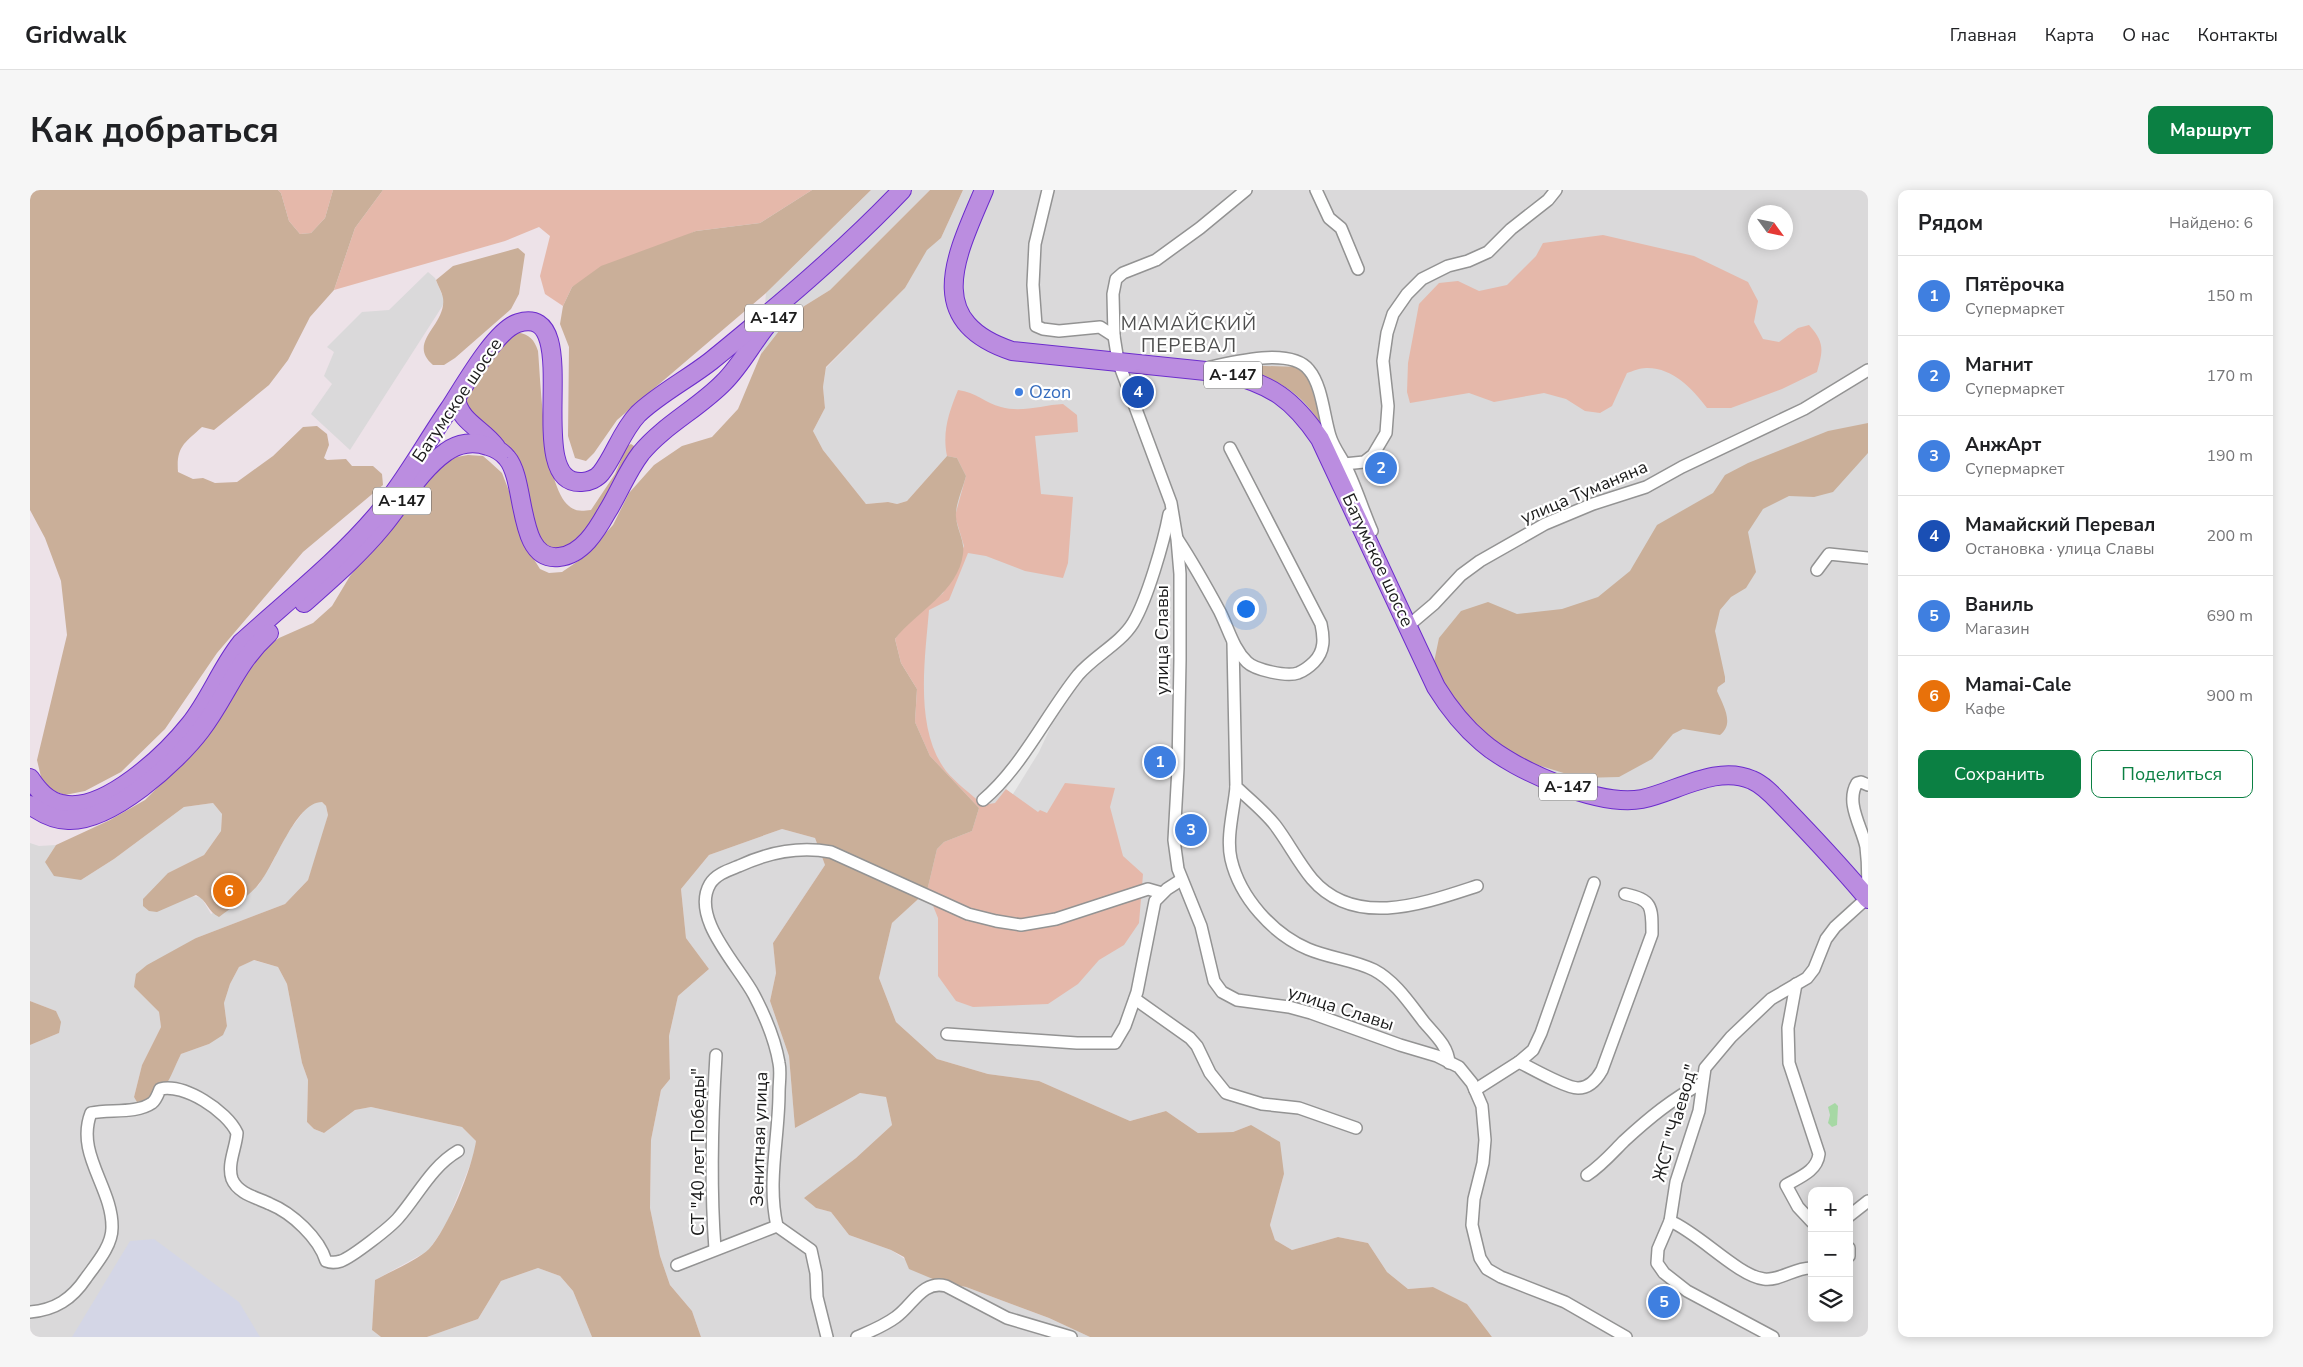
<!DOCTYPE html>
<html lang="ru">
<meta charset="utf-8">
<style>
body{margin:0;font-family:"Nunito Sans",sans-serif;background:#f6f6f6;color:#202124}
.controls{position:absolute;right:15px;bottom:15px;display:grid;overflow:hidden;border-radius:10px;box-shadow:0 2px 12px #0003}
.controls button{width:45px;height:45px;display:grid;place-items:center;padding:0;border:0;border-bottom:1px solid #e0e0e0;background:#fff;color:#202124;font:25px sans-serif}
.compass{position:absolute;left:1718px;top:15px;width:45px;height:45px;border-radius:50%;background:#fff;box-shadow:0 2px 12px #0003;rotate:123deg}
.you{position:absolute;left:1215px;top:418px;width:18px;height:18px;margin:-12px;border:4px solid #fff;border-radius:50%;background:#1a73e8;box-shadow:0 0 0 8px #1a73e833}
.badge{display:grid;place-items:center;width:32px;height:32px;border-radius:50%;background:#0b8043;color:#fff;font-size:16px;font-weight:700}
.pin{position:absolute;translate:-50% -50%;border:2px solid #fff;box-shadow:0 1px 5px #0006}
.list{margin:0;padding:0;list-style:none}
h2{display:flex;justify-content:space-between;align-items:center;height:65px;margin:0;padding:0 20px;font-size:21px}
h2 small{font-size:16px;font-weight:400;color:#757577}
.list li{display:grid;grid-template-columns:32px 1fr auto;gap:15px;align-items:center;box-sizing:border-box;height:80px;padding:0 20px;border-top:1px solid #e0e0e0}
.list b{display:block;font-size:19px;white-space:nowrap}
.list p{margin:0;font-size:16px;white-space:nowrap;color:#757577}
.list em{font-size:16px;font-style:normal;color:#757577}
.actions{display:flex;gap:10px;padding:15px 20px}
.actions a{flex:1;padding:11px 0;border:1px solid #0b8043;border-radius:10px;text-align:center;font-size:18px;color:#0b8043}
.actions .main{background:#0b8043;color:#fff}
.icon{flex:none;width:28px;height:28px;fill:none;stroke:currentColor;stroke-width:2;stroke-linecap:round;stroke-linejoin:round}
.map{position:relative;flex:none;width:1838px;height:1147px;overflow:hidden;border-radius:10px}
header{display:flex;align-items:center;gap:30px;box-sizing:border-box;height:70px;padding:0 25px;background:#fff;border-bottom:1px solid #e0e0e0}
header strong{font-size:24px}
nav{display:flex;gap:28px;margin-inline-start:auto;font-size:18px}
.intro{display:flex;align-items:center;justify-content:space-between;box-sizing:border-box;height:120px;padding:0 30px}
h1{margin:0;font-size:35px}
.button{padding:12px 22px;border-radius:10px;background:#0b8043;color:#fff;font-size:18px;font-weight:700}
main{display:flex;gap:30px;padding:0 30px}
aside{flex:1;background:#fff;border-radius:10px;box-shadow:0 2px 12px #0003}
.map>svg:first-child{display:block}
</style>
<header>
<strong>Gridwalk</strong>
<nav><a>Главная</a><a>Карта</a><a>О нас</a><a>Контакты</a></nav>
</header>
<div class="intro"><h1>Как добраться</h1><a class="button">Маршрут</a></div>
<main>
<div class="map">
<svg width="1838" height="1147" viewBox="0 0 1838 1147">
<rect width="100%" height="100%" fill="#ede2e8"/>
<g fill="#dad9da" fill-rule="evenodd">
<path d="M841 0H900L800 100 763 123 731 164 736 103Z"/>
<path d="M933 0H1838V1147H1462L1437 1114 1403 1097 1378 1099 1357 1082 1338 1053 1308 1047 1262 1060 1245 1050 1240 1035 1254 984 1221 935 1203 942 1168 943 1136 921 1100 931 1009 891 958 884 907 869 866 832 849 788 862 733 897 701 900 566 885 532 917 266 877 311 867 314 858 312 836 314 793 260 783 241 795 218 793 197 796 178 875 98 897 59 911 48ZM1726 22H1756V52H1726ZM1782 1001H1819V1128H1782Z"/>
<path d="M398 82 405 88 415 112 320 260 281 224 302 194 294 186 304 162 297 157 332 122 359 120Z"/>
<path d="M284 612H292L296 616 298 625 293 645 278 690 255 714 166 748 104 797 129 822 131 837 112 875 104 907 108 912 119 910 132 903 151 864 179 854 197 836 194 813 200 794 209 777 223 770 248 777 257 794 272 873 278 890 277 932 284 939 294 943 325 920 341 917 432 937 446 951 444 965 416 1035 398 1061 345 1090 342 1140 351 1147H0V855L29 843 26 821 0 811V653L9 656 26 655 15 672 51 690 84 669 154 617 183 613 192 624 191 641 174 665 138 683 161 706 171 707 181 724 228 696 242 673 256 645 276 618Z"/>
<path d="M752 639 785 648 795 675 743 753 746 783 740 811 759 866 765 938 830 903 856 907 862 935 826 968 775 1008 786 1018 801 1022 819 1045 861 1060 910 1092 936 1097 1019 1128 1060 1147H671L662 1121 640 1095 630 1066 620 1018 621 950 631 900 640 889 639 846 648 806 679 779 656 748 651 699 679 665Z"/>
<path d="M508 1078 530 1086 543 1101 562 1147H397L448 1129 471 1091Z"/>
</g>
<path fill="#d4d6e6" d="M124 1049 209 1112 230 1147H42L100 1051Z"/>
<g fill="#e5b8aa">
<path d="M248 0H303L295 28 281 43 270 44 259 31 251 3Z"/>
<path d="M353 0H782L730 33 666 41 542 97 533 116 515 104 510 86 520 46 509 37 475 51 304 100 325 38Z"/>
<path d="M1573 45 1664 66 1718 92 1728 111 1724 132 1733 149 1749 152 1768 138 1779 135C1795 153 1793 160 1787 182L1752 199 1701 218H1677C1663 199 1642 177 1616 178 1610 178 1603 181 1597 183L1582 216 1570 223 1555 221 1536 209 1514 203 1464 212 1439 203 1380 213 1377 202 1378 173 1389 114 1409 93 1428 91 1449 101 1477 95 1506 66 1513 53Z"/>
<path d="M928 200C946 202 955 213 971 217 991 223 1013 215 1033 214L1047 225 1048 242 1005 246 1011 304 1043 307 1038 373 1033 388 995 381 956 366 938 363 919 410 899 420C895 469 884 539 916 581 926 593 941 604 953 615L965 613 976 599 1008 622 1010 620 1017 623 1035 593 1085 598 1080 617 1093 666 1113 684 1109 733 1094 755 1069 770 1048 794 1018 814 943 817 926 811 908 786V728L897 701 907 659 914 652 942 641 949 618 900 566 885 532 887 499 871 473 865 449 876 434 913 403 934 356 925 326 936 286 927 268 917 266C912 242 919 222 928 200Z"/>
</g>
<g fill="#caaf99">
<path d="M0 0H248L251 3 259 31 270 44 281 43 295 28 303 0H353L325 38 304 100 280 127 258 170 239 195 184 240 172 237C155 253 146 256 148 282L163 289 173 288 185 293 207 292 243 266 273 237 287 236 297 244 299 255 294 268 297 270 316 269 322 276H343L352 284 353 295 273 362 187 463 135 539 91 582 55 601 35 605 21 600 11 587 7 570 37 445 31 391 15 348 0 320Z"/>
<path d="M782 0H841L736 103 587 230 564 263 556 271 545 268 538 246 539 157 530 134 533 116 542 97 571 76 666 41 730 33Z"/>
<path d="M900 0H933L911 48 897 60 875 98 796 177 793 197 795 218 783 241 793 260 836 314 858 312 867 314 877 311 917 266 927 268 936 286C933 298 925 315 926 327 927 340 935 351 933 364 928 402 887 421 865 449L871 473 887 499 885 532 900 566 949 618 942 641 914 652 907 659 897 701 862 733 849 788 866 832 907 869 958 884 1009 891 1100 931 1136 921 1168 943 1203 942 1221 935 1250 952 1254 984 1240 1035 1245 1050 1262 1060 1308 1047 1338 1053 1357 1082 1378 1099 1403 1097 1437 1114 1462 1147H1060L1019 1128 936 1097 910 1092 879 1079 874 1067 861 1060 819 1045 801 1022 786 1018 774 1008 826 968 862 935 856 907 830 903 765 938 759 866 740 811 746 783 743 753 795 675 785 648 752 639 679 665 651 699 656 748 679 779 648 806 639 846 640 889 631 900 621 950 620 1018 630 1066 640 1095 662 1121 671 1147H562L543 1101 530 1086 508 1078 471 1091 448 1129 397 1147H351L342 1140 345 1090C358 1083 389 1069 399 1059 418 1038 442 979 446 951L432 937 341 917 325 920 294 943 284 939 277 932 278 890 272 873 257 794 248 777 224 770 209 777 200 794 194 813 197 836 193 845 179 854 151 864C139 888 136 908 107 912L104 907 112 875 131 837 129 822 104 797 106 784 117 775 166 748 255 714 278 690 298 625 296 616 292 612C265 612 245 676 228 695 218 707 202 717 189 727 178 722 177 710 166 705L127 722 119 721 113 716V709L138 683 174 665 191 641 192 624 183 613 154 617 84 669 51 690 24 686 15 672 26 655 80 630 115 610 159 566 185 536 221 474 237 457 249 448 283 433 302 416 320 386 410 275 421 268 438 265 453 266 460 272 472 283 481 306 492 350 510 379 519 383 532 382 554 367 583 335 599 303 624 275 652 256 682 247 708 219 731 164 763 123 800 100Z"/>
<path d="M488 58 495 64 489 104 481 119 425 168 414 175H403C376 152 417 135 413 108 412 102 408 96 406 90L423 76Z"/>
<path d="M487 142C500 145 504 149 508 161 511 195 514 295 539 316 546 322 552 321 561 320L585 284 597 256 601 254 607 258 573 322 535 362 509 354 487 280 436 218 434 204 457 167Z"/>
<path d="M1208 175 1268 177 1278 186 1295 244C1278 205 1247 188 1207 177Z"/>
<path d="M1838 233V263L1803 302 1784 307 1759 306 1733 319 1718 342 1726 382 1716 398 1701 407 1690 420 1685 441 1695 487V492L1688 497 1687 501C1693 515 1705 534 1690 545L1653 539 1643 544 1622 569 1589 587 1550 588 1501 573 1459 550 1425 518 1403 477 1409 448 1431 421 1458 412 1487 424 1532 419 1568 407 1600 381 1627 335 1683 303 1695 285 1718 273 1798 241Z"/>
<path d="M0 811 26 821 31 832 29 843 0 855Z"/>
</g>
<path fill="#e8e8e8" d="M1017 531 1022 534 1009 562 983 604 976 599Z"/>
<path fill="#a6d8a4" d="M1805 913 1808 916 1807 935 1802 937 1798 933 1800 925 1798 917Z"/>
<g fill="none" stroke-linecap="round" stroke-linejoin="round">
<g stroke="#939393" stroke-width="14">
<g id="minor">
<path d="M1018 0 1005 54 1003 95 1006 136 1013 139 1029 141 1070 137 1084 146"/>
<path d="M1216 0 1170 38 1126 70 1093 83 1086 89 1083 104 1084 146 1088 171 1141 313 1147 349 1150 384V470L1148 578 1144 650 1148 679 1171 736 1184 791 1192 802 1207 810 1259 817 1281 823 1370 855 1407 866 1429 877 1442 893 1452 916 1455 950 1453 973 1444 1009 1442 1035 1450 1068 1457 1079 1471 1087 1535 1112 1596 1147"/>
<path d="M1286 0 1299 28 1311 38 1328 79"/>
<path d="M1180 177C1204 172 1261 157 1279 180 1292 195 1294 227 1300 246 1303 256 1309 264 1314 273 1325 294 1332 318 1342 341"/>
<path d="M1314 274 1334 272 1343 265 1356 243 1358 216 1353 171 1357 143 1363 124 1377 104 1392 89 1418 76 1438 71 1458 62 1481 39 1518 10 1526 0"/>
<path d="M1148 350C1163 373 1177 398 1190 422 1199 440 1203 458 1217 472 1225 480 1257 487 1268 483 1273 481 1280 476 1284 472 1295 461 1294 448 1291 434L1200 258"/>
<path d="M1787 380 1799 364 1838 368"/>
<path d="M1378 436 1404 414 1431 385 1450 371 1515 334 1563 314 1616 297 1652 277 1774 219 1838 180"/>
<path d="M1203 453 1206 597C1219 609 1234 621 1245 635 1258 652 1268 672 1282 689 1325 739 1395 713 1447 696"/>
<path d="M1206 597C1204 620 1196 647 1201 669 1210 708 1243 744 1278 759 1299 768 1324 770 1344 780 1365 791 1380 814 1394 832 1405 845 1418 856 1419 873"/>
<path d="M953 610C992 577 1016 525 1048 485 1064 466 1090 454 1103 433 1117 410 1134 351 1139 324"/>
<path d="M1766 794 1758 838 1759 873 1789 964C1787 981 1770 987 1756 995L1768 1017 1782 1032"/>
<path d="M1105 809 1160 848 1167 856 1180 883 1196 903 1232 914 1269 918 1326 938"/>
<path d="M917 844 1047 853H1085L1095 836 1107 802 1125 711 1137 699 1151 690"/>
<path d="M1489 872C1501 878 1536 898 1548 898 1559 898 1567 889 1572 880L1622 744C1622 717 1623 710 1595 704"/>
<path d="M1445 900 1489 872 1503 860 1511 843 1564 693"/>
<path d="M1557 985C1572 975 1582 963 1594 951 1619 928 1642 909 1672 893"/>
<path d="M1819 1026 1838 1011"/>
<path d="M1640 1031C1669 1043 1708 1086 1734 1089 1751 1091 1765 1077 1782 1078"/>
<path d="M747 1036C737 992 749 947 749 903 749 893 751 882 749 873 745 849 735 826 724 805 709 776 660 728 680 694 686 684 699 680 709 676 739 662 768 656 801 662L938 724 966 731 991 735 1026 729 1118 699 1132 703"/>
<path d="M747 1036 781 1060 786 1083 787 1107 797 1147"/>
<path d="M1819 1058V1066"/>
<path d="M685 1059C680 994 682 930 686 865"/>
<path d="M647 1075 747 1036"/>
<path d="M0 1122C25 1120 42 1109 56 1088 66 1074 82 1056 82 1038 83 998 45 964 61 923 80 919 106 924 122 913 126 910 128 904 130 899 154 893 197 921 207 943 206 958 197 974 202 989 208 1004 228 1008 240 1014 262 1023 289 1048 296 1071 301 1073 305 1073 311 1071 322 1067 361 1037 369 1027 388 1005 402 976 428 961"/>
<path d="M827 1147C841 1141 854 1136 866 1127 883 1115 892 1090 916 1096L977 1128 1041 1147"/>
<path d="M1743 1147 1657 1101 1634 1083 1627 1073 1628 1059 1640 1031 1646 992 1669 921 1675 878 1701 847 1741 809 1777 788 1784 779 1796 749 1805 737 1837 708C1838 692 1838 673 1836 657 1832 637 1815 613 1827 593L1831 592 1838 595"/>
</g>
</g>
<g stroke="#6c2dcc" stroke-width="20">
<g id="highway">
<path d="M954 0C927 64 891 131 982 161L1195 183C1241 194 1263 209 1290 249L1406 497C1419 518 1433 536 1452 552 1485 581 1569 617 1612 609 1646 602 1687 574 1722 590 1736 596 1746 609 1756 619 1784 648 1812 678 1838 709"/>
<path d="M426 209C430 232 453 239 466 257"/>
<path d="M274 413C301 389 329 365 352 337 373 312 389 281 416 262 428 253 444 251 458 256 465 258 473 263 477 268 497 291 486 372 529 367 552 365 567 340 577 322 589 303 597 281 611 263 634 235 669 218 694 192 713 173 724 149 742 129"/>
<path d="M0 588C8 600 17 611 32 614 74 624 136 564 160 534 180 509 191 478 211 453 257 411 306 373 347 325 374 293 395 254 419 219 433 198 465 140 488 133 558 112 489 296 552 292 559 292 567 288 571 283 585 265 591 242 608 224 629 204 658 189 681 171 747 117 813 62 872 0"/>
<path d="M0 615C11 623 24 630 38 630 81 632 147 572 171 540 197 506 205 474 239 443"/>
</g>
</g>
<use href="#minor" stroke="#fff" stroke-width="11"/>
<use href="#highway" stroke="#bb8de0" stroke-width="18"/>
</g>
<circle fill="#3f7fe0" stroke="#fff" stroke-width="2" cx="989" cy="202" r="5"/>
<g text-anchor="middle" dominant-baseline="central" stroke-width="4.5" stroke-linejoin="round" paint-order="stroke">
<g fill="#fff" stroke="#606060" stroke-width="1">
<rect x="715" y="114.5" width="58" height="27" rx="4"/>
<rect x="1174" y="171.5" width="58" height="27" rx="4"/>
<rect x="343" y="297.5" width="58" height="27" rx="4"/>
<rect x="1509" y="583.5" width="58" height="27" rx="4"/>
</g>
<g font-size="16" font-weight="bold" fill="#1c1c1c">
<text x="744" y="128">А-147</text>
<text x="1203" y="185">А-147</text>
<text x="372" y="311">А-147</text>
<text x="1538" y="597">А-147</text>
</g>
<g font-size="18" fill="#366cbe" stroke="#fff" text-anchor="start">
<text x="999" y="202">Ozon</text>
</g>
<g font-size="18" fill="#1c1c1c" stroke="#fff">
<text transform="translate(427 210) rotate(-56)">Батумское шоссе</text>
<text transform="translate(1554 302) rotate(-23)">улица Туманяна</text>
<text transform="translate(1348 370) rotate(65)">Батумское шоссе</text>
<text transform="translate(1132 450) rotate(-90)">улица Славы</text>
<text transform="translate(1311 818) rotate(18)">улица Славы</text>
<text transform="translate(1645 933) rotate(-74)">ЖСТ "Чаевод"</text>
<text transform="translate(729 949) rotate(-88)">Зенитная улица</text>
<text transform="translate(668 962) rotate(-90)">СТ "40 лет Победы"</text>
</g>
<g font-size="19" letter-spacing="1" fill="#4f4f4f" stroke="#fff">
<text x="1159" y="134">МАМАЙСКИЙ<tspan x="1159" dy="22">ПЕРЕВАЛ</tspan></text>
</g>
</g>
</svg>
<div class="controls">
<button>+</button>
<button>−</button>
<button><svg class="icon" aria-label="layers" viewBox="0 0 24 24"><path d="M12 4l9 5-9 5-9-5zM3 14l9 5 9-5"/></svg></button>
</div>
<svg class="compass" viewBox="-18 -18 36 36"><path d="M0-13l5 13h-10z" fill="#e53935"/><path d="M0 13l5-13h-10z" fill="#757577"/></svg>
<div class="you"></div>
<div class="pin badge" style="left:1130px;top:572px;background:#3f7fe0">1</div>
<div class="pin badge" style="left:1351px;top:278px;background:#3f7fe0">2</div>
<div class="pin badge" style="left:1161px;top:640px;background:#3f7fe0">3</div>
<div class="pin badge" style="left:1108px;top:202px;background:#1a4fb4">4</div>
<div class="pin badge" style="left:1634px;top:1112px;background:#3f7fe0">5</div>
<div class="pin badge" style="left:199px;top:701px;background:#e8710a">6</div>
</div>
<aside>
<h2>Рядом<small>Найдено: 6</small></h2>
<ul class="list">
<li><span class="badge" style="background:#3f7fe0">1</span><div><b>Пятёрочка</b><p>Супермаркет</p></div><em>150 m</em></li>
<li><span class="badge" style="background:#3f7fe0">2</span><div><b>Магнит</b><p>Супермаркет</p></div><em>170 m</em></li>
<li><span class="badge" style="background:#3f7fe0">3</span><div><b>АнжАрт</b><p>Супермаркет</p></div><em>190 m</em></li>
<li><span class="badge" style="background:#1a4fb4">4</span><div><b>Мамайский Перевал</b><p>Остановка · улица Славы</p></div><em>200 m</em></li>
<li><span class="badge" style="background:#3f7fe0">5</span><div><b>Ваниль</b><p>Магазин</p></div><em>690 m</em></li>
<li><span class="badge" style="background:#e8710a">6</span><div><b>Mamai-Cale</b><p>Кафе</p></div><em>900 m</em></li>
</ul>
<div class="actions"><a class="main">Сохранить</a><a>Поделиться</a></div>
</aside>
</main>
